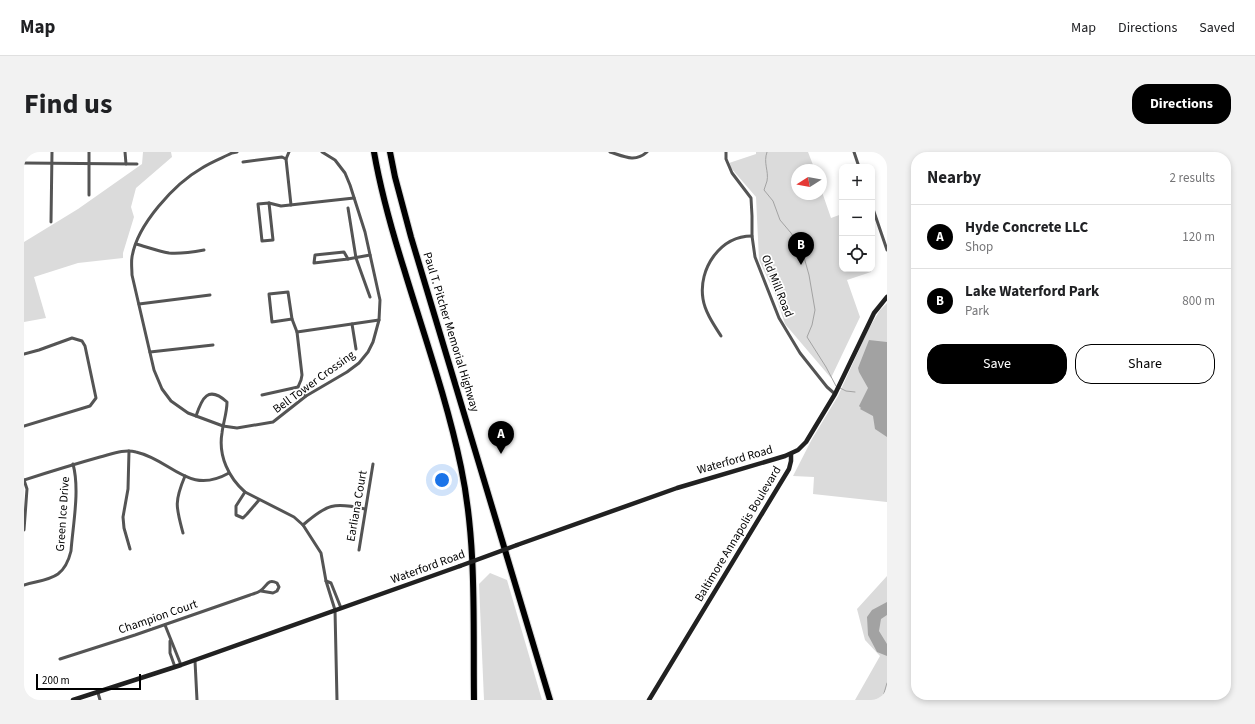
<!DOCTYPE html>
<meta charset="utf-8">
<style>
body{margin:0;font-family:"Source Sans 3",sans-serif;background:#f2f2f2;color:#202124}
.controls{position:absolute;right:12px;top:12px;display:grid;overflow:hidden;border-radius:8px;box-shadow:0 2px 6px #0003}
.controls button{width:36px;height:36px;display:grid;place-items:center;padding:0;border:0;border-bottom:1px solid #e0e0e0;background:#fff;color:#202124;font:20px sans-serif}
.compass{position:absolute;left:767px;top:12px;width:36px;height:36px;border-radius:50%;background:#fff;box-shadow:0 2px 6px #0003;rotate:259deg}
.scale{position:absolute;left:12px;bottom:10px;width:105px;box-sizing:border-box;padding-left:4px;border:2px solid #000;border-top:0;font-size:11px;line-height:14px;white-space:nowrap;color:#000;-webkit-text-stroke:3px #fff;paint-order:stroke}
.you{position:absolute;left:418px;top:328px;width:14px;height:14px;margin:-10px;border:3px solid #fff;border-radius:50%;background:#1a73e8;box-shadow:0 0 0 6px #1a73e833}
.badge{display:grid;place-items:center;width:26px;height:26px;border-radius:50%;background:#000;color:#fff;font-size:13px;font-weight:700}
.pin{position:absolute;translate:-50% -33px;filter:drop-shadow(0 1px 2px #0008)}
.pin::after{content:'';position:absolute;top:21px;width:14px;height:12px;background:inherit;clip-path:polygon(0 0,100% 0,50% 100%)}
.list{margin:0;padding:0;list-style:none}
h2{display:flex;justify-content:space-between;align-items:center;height:52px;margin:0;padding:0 16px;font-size:17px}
h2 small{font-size:13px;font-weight:400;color:#757577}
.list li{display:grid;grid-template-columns:26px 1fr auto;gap:12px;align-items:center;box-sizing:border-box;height:64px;padding:0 16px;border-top:1px solid #e0e0e0}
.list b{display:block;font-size:15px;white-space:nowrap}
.list p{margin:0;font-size:13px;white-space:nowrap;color:#757577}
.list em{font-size:13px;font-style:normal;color:#757577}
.actions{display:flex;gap:8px;padding:12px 16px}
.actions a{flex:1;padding:9px 0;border:1px solid #000;border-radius:16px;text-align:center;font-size:14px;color:#000}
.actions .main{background:#000;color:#fff}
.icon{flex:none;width:22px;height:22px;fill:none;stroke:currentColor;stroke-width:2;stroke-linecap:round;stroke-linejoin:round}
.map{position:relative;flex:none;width:863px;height:548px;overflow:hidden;border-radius:16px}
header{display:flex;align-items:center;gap:24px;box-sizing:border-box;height:56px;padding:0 20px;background:#fff;border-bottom:1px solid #e0e0e0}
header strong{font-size:19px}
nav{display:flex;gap:22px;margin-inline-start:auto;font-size:14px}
.intro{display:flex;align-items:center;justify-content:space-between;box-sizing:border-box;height:96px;padding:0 24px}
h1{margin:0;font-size:28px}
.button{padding:10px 18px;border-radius:16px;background:#000;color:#fff;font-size:14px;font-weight:700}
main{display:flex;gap:24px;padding:0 24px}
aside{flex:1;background:#fff;border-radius:16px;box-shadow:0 2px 6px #0003}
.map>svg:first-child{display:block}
</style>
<header>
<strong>Map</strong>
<nav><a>Map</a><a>Directions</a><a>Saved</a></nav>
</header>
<div class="intro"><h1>Find us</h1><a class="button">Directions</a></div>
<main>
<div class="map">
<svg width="863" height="548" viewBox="0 0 863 548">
<rect width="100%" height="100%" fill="#fff"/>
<g fill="#dbdbdb">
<path d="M119 0H147L148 5 112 36 107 55 110 65 99 101V106L54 111 10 125 22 166 0 170V90L54 57 118 12Z"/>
<path d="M732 0H784L791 18H773V42H797V37L807 66 818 62V117H846L847 120 823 128 836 165 807 226 761 172 751 142 735 108 732 45 707 16 705 11 732 2Z"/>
<path d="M863 151V350L789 342 790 325 769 324 788 287 814 244 844 178 856 158Z"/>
<path d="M466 421 483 428 518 548H460L455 432Z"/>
<path d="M863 424V548H831L856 504 841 488 833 457Z"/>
</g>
<g fill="#a2a2a2">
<path d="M845 188 863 190V285L851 277 849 264 836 257 837 256 835 254 844 236 835 220 834 216Z"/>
<path d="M863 450V463L857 467 855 479 863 492V504L853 500 844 483 843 465 848 458Z"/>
</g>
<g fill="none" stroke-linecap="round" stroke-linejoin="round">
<g stroke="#a2a2a2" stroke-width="1">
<path d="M743 0C739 11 745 19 743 29 742 32 741 35 740 38L749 49 756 68 767 81 778 98 785 123 791 158 788 173 783 185 802 215 812 234"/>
<path d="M816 236 822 239 831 240"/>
<path d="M858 548 863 531"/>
</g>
<g stroke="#dbdbdb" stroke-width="8">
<g id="highway">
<path d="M350 0C357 40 368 79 380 117 400 183 423 248 437 315 453 391 449 471 450 548"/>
<path d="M366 0 371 25 387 85 526 548"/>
</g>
</g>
<g stroke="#545454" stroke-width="3">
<path d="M101 0 102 12"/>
<path d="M213 0 208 1C198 6 187 10 178 16 150 32 113 73 108 105 107 111 108 117 108 123L130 218 138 237 147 249 164 261 199 274 213 276 249 270 282 244 323 220 335 211 344 200 349 190 355 168 356 148 341 80 326 33 321 21 311 8 298 0"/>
<path d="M265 0 262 7 267 53"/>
<path d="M586 0C599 4 611 11 623 0"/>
<path d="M702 0V7L708 21 727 46 728 64V84L731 105 755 166 776 201 803 235 811 242"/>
<path d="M830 0 835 15"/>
<path d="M219 10 258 5 262 7"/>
<path d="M0 11 113 12"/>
<path d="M65 43V0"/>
<path d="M245 51 249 88 238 89 234 52Z"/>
<path d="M245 51 257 54 330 46"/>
<path d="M848 54 863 98"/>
<path d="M324 56 332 106 346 145"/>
<path d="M27 70 28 0"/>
<path d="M112 92C123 95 134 99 145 101 157 102 169 100 180 98"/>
<path d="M320 100 324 107 290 111 291 103Z"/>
<path d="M324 107 346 103"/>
<path d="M264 140 268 167 248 170 245 142Z"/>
<path d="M115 152 186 143"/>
<path d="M268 167 273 180 278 223 277 228 274 235 282 244"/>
<path d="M328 172 332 197"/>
<path d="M273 180 355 168"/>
<path d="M697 184C690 173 681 160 679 147 674 117 696 84 728 84"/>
<path d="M126 200 189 193"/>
<path d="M0 202 15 198 48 186 58 189 61 194 72 246 66 254 0 274"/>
<path d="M238 243 274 235"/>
<path d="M172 264C178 246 184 233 203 250 203 261 199 271 198 281 194 304 205 326 221 340L270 365 279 373 297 401 302 429 311 458 313 548"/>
<path d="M105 299 104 337 99 365 100 376 106 397"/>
<path d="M0 328C25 320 51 312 76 305 88 302 100 297 112 300 148 308 164 344 205 321"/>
<path d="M221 340 212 354V363L219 366 223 362 235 348"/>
<path d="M279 373C303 352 310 350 341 357"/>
<path d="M0 378 3 337 0 328"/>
<path d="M159 381C152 355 150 350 161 324"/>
<path d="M335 398 349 312"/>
<path d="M302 429 307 431 317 456"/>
<path d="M0 433C25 426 40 428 47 399 49 372 56 338 49 312"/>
<path d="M141 473 157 513"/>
<path d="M146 489V501L151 515"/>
<path d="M36 507 111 483 226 443C229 442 233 441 236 439 243 435 243 426 253 431L255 435 253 439 249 441 237 439"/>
<path d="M171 509 173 548"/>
<path d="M74 541 76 548"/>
</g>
<g stroke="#212121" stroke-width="4.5">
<path d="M493 393 653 336 761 304 774 298 782 290 811 242 850 161 863 145"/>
<path d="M49 548 157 513 436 414"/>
<path d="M625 548 765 317 767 309V302"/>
</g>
<use href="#highway" stroke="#000" stroke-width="6"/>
<path stroke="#212121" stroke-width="4.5" d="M436 414 493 393"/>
</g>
<g text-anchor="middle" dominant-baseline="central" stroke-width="3.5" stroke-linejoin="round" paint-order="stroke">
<g font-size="12" fill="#000" stroke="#fff">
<text transform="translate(753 134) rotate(68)">Old Mill Road</text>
<text transform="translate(427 180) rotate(73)">Paul T. Pitcher Memorial Highway</text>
<text transform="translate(290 230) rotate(-36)">Bell Tower Crossing</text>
<text transform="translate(711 308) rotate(-16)">Waterford Road</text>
<text transform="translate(333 354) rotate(-80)">Earliana Court</text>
<text transform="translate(39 362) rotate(-86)">Green Ice Drive</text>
<text transform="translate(714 382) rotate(-59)">Baltimore Annapolis Boulevard</text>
<text transform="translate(404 415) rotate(-20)">Waterford Road</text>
<text transform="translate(134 465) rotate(-19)">Champion Court</text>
</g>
</g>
</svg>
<div class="controls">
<button>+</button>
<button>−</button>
<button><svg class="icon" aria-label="locate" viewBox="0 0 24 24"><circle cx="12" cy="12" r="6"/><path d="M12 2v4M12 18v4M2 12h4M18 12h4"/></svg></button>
</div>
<svg class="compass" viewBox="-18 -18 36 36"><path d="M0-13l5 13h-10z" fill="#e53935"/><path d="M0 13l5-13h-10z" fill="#757577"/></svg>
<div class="scale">200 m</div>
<div class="you"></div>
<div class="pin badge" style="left:477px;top:302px">A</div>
<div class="pin badge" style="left:777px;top:113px">B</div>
</div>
<aside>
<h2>Nearby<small>2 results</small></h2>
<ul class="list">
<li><span class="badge">A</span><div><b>Hyde Concrete LLC</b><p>Shop</p></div><em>120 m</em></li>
<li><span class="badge">B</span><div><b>Lake Waterford Park</b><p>Park</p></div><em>800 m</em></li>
</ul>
<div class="actions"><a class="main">Save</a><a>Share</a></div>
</aside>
</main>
